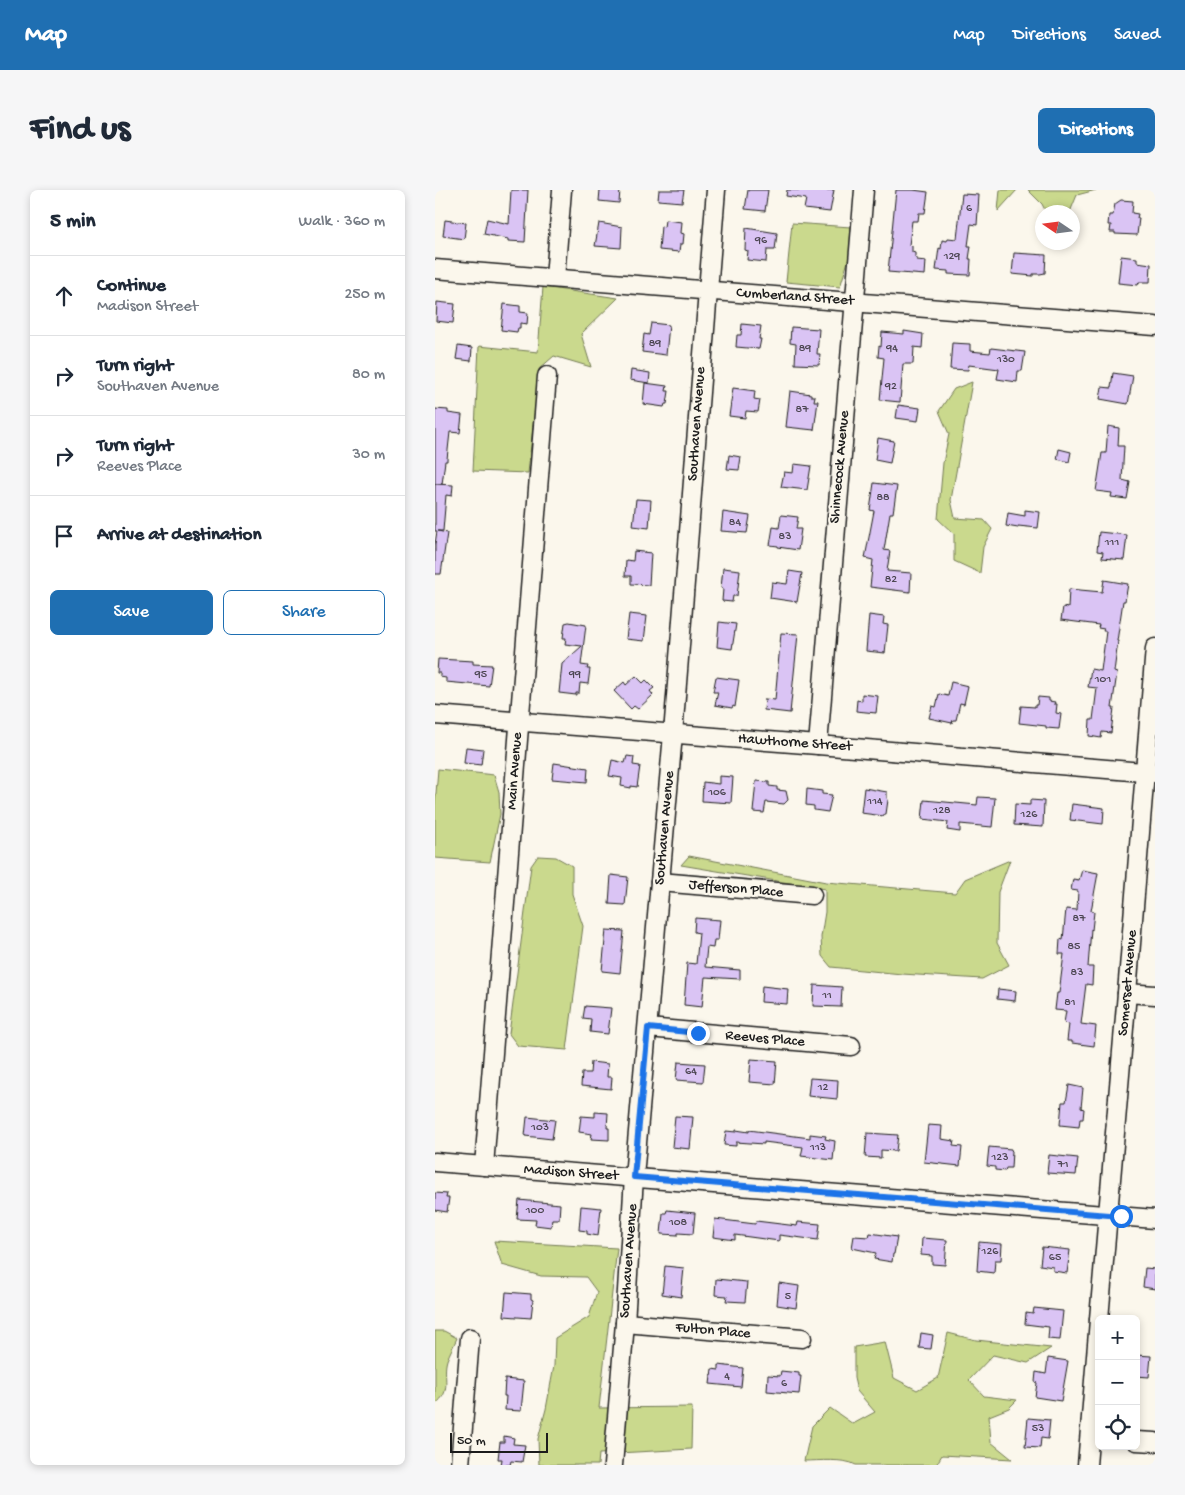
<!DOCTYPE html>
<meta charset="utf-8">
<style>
body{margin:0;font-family:"Gochi Hand",sans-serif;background:#f6f6f7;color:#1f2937}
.controls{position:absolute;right:15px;bottom:15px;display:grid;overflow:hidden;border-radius:8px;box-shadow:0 2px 8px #0003}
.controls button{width:45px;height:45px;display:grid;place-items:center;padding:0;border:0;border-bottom:1px solid #e0e1e3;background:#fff;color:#1f2937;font:25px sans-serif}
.compass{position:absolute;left:600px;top:15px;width:45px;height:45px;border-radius:50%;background:#fff;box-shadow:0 2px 8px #0003;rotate:283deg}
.scale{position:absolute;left:15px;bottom:12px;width:98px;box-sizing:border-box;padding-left:5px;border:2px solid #1c1c1c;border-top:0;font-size:14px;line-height:18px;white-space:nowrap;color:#1c1c1c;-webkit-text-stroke:4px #fbf7ec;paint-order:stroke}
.stop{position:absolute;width:15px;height:15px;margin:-11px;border:4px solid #1a73e8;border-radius:50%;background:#fff}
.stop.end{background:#1a73e8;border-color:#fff;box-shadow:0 1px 5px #0008}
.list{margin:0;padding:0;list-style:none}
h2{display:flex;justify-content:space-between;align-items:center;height:65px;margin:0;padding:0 20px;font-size:21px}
h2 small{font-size:16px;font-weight:400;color:#747a83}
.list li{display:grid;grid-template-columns:32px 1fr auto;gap:15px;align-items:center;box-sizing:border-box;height:80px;padding:0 20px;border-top:1px solid #e0e1e3}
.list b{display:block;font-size:19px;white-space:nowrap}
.list p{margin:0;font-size:16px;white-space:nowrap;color:#747a83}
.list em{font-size:16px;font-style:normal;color:#747a83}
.actions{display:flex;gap:10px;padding:15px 20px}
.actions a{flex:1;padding:11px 0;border:1px solid #1f6fb2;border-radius:8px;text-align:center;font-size:18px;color:#1f6fb2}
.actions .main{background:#1f6fb2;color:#fff}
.icon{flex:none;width:28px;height:28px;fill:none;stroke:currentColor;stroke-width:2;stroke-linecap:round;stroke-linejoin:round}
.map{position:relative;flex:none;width:720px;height:1275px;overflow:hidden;border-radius:8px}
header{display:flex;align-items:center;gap:30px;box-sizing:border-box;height:70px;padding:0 25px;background:#1f6fb2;color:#fff}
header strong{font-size:24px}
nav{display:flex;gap:28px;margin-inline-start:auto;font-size:18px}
.intro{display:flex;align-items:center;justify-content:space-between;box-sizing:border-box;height:120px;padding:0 30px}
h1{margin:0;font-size:35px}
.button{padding:12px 22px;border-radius:8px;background:#1f6fb2;color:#fff;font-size:18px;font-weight:700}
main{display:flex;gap:30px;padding:0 30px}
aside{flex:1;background:#fff;border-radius:8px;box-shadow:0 2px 8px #0003}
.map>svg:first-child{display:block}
</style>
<header>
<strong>Map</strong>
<nav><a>Map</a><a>Directions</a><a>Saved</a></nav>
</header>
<div class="intro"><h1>Find us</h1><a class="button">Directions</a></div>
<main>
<aside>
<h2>5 min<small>Walk · 360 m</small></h2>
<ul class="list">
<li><svg class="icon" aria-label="ahead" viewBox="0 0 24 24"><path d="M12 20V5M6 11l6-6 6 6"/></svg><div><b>Continue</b><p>Madison Street</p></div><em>250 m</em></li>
<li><svg class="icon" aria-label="right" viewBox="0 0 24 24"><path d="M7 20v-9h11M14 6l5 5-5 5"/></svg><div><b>Turn right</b><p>Southaven Avenue</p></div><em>80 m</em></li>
<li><svg class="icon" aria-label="right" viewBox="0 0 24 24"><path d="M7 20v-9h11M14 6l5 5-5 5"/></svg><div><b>Turn right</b><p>Reeves Place</p></div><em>30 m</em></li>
<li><svg class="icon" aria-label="arrive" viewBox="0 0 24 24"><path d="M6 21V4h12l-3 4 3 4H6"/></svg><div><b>Arrive at destination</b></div></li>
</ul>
<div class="actions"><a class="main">Save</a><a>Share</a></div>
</aside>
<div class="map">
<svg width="720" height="1275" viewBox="0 0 720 1275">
<rect width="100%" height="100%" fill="#fbf7ec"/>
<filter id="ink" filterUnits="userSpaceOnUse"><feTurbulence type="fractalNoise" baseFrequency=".02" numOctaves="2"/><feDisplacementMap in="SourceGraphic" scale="10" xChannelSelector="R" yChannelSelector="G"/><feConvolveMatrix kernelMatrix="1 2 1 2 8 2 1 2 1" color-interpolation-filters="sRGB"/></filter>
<g filter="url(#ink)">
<g fill="#cad98d" stroke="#737a54">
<path d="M565 0H582L563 21Z"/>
<path d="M593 0H661L642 5 635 22H611L607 14Z"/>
<path d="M357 33 416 37 414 68 405 97 351 92Z"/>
<path d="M108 97 183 108 146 144 156 177 119 166 104 179 93 283 38 281 44 156 103 162Z"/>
<path d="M537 192 516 310 520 328 549 330 557 339 548 357 545 383 519 371V344L503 329 508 273 514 244 504 221 519 199Z"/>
<path d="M3 579 59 585 64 602 65 624 55 672 0 668V616Z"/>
<path d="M103 666 121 667 137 676V704L148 736 132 860 83 856 74 844 96 676Z"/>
<path d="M254 666 391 692 520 703 530 689 575 670 563 702 562 753 574 775 547 789 467 784 396 777 387 766 386 747 390 722V699L246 675Z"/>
<path d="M59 1051 182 1058 164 1218 257 1217 256 1259 164 1264 163 1275H104L103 1249 111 1219 119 1176 120 1148 154 1127 162 1102 151 1087 106 1086 67 1075Z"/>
<path d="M0 1141H9L22 1148C19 1155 15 1162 12 1170 7 1186 18 1202 0 1214Z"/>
<path d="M513 1143 541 1150 616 1158 593 1173 558 1165 534 1190 549 1206 582 1210 574 1218 554 1226 556 1252 577 1269 507 1265 501 1275H421C409 1268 383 1271 369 1271L377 1236 395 1218 418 1234 440 1222 422 1201 419 1188V1157L450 1152 459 1188 482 1200 503 1188Z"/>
</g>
<g fill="#dac4f4" stroke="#1c1c1c">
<path d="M76 0H93L90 52 73 51V49L49 44 52 29 74 34Z"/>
<path d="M165 0H185L184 13 164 11Z"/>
<path d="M224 0H249L247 12 223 10Z"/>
<path d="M313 0H333L330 21 310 19Z"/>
<path d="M352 0H399L395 22 369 19 371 9 351 6Z"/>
<path d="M461 0H478L493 2 490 23H484L483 31H477L474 55 477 56V62L480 63V67L482 68V70L491 71 490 85 453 82Z"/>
<path d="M527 4 544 5 542 35 536 34 533 56H536L534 69H536L535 85 513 84V81L501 80 504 58 506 59 507 50 512 51 513 48 522 49Z"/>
<path d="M686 10 698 11 697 23 703 24 702 28H704L702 45 680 44V42H675L676 35H673L674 25H678L680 14Z"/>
<path d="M10 30 31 33 29 49 8 46Z"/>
<path d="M230 30 247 32 246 43 249 44 248 54H245L244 62 224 60 226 36 229 37Z"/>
<path d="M164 33 187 37 186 58 160 56Z"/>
<path d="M311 38 342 43 340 60H332L331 72 312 70 313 61 310 60Z"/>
<path d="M579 63 611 65 610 83 605 84H598V86L577 84Z"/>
<path d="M686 66 702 68V72L716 74 715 92H704L703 95 683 93Z"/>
<path d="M2 112 20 114 18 133 1 131Z"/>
<path d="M69 114 85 116V122L93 123 92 134 85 133V138H83L82 142 66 140Z"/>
<path d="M216 133 234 135 231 165 207 162 209 144 214 145Z"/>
<path d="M307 134 326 136 324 149H326L324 159 301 157 302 145H306Z"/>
<path d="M356 137 384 139 382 164H385L384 175 360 174 361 154 355 153Z"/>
<path d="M469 141 488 144 487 158 479 157 478 174H468L465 212 445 210 449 168 443 167 444 156 446 157 447 142 469 144Z"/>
<path d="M517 153 535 154V161L555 163 556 158 590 162 587 181H583L582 192 562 189 564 179 534 175 533 180 515 179Z"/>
<path d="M23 156 37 158 36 171 21 169Z"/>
<path d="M196 180 215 183 214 193 195 190Z"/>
<path d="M678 183 698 186 693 214 665 209 667 197 676 198Z"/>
<path d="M210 193 232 196 231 201H234L232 214H230L229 217 208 214Z"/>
<path d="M298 198 320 201 319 209 325 210 323 222 311 221 310 228 294 226Z"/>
<path d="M355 201 376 204V206H380L379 211H383L379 240 351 237Z"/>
<path d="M463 215 485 218 483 231 461 228Z"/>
<path d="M0 219 13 220V223L27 225 25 243 15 242 12 269V271H10L7 294H0Z"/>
<path d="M673 236 684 238 683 256H689L687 290 695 292 692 309 676 307 677 303 661 301 667 263H671Z"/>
<path d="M443 248 459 251 455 273 440 270Z"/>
<path d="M624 259 636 262 634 272 622 269Z"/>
<path d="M294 265 306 267 304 280 292 279Z"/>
<path d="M359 274 376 276 372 300 346 297 349 282 358 283Z"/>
<path d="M439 293 462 296 458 323H455L449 360 455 361 452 381 476 383 475 402 435 397 438 370 430 368 439 321 435 320Z"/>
<path d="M0 294 18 295 17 306 11 305 8 341H3L12 343 6 384H0V354L2 341H0Z"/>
<path d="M201 309 216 310 214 338 198 336Z"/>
<path d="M590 320 605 322 603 338 583 336V338L571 336 573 323 590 326Z"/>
<path d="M288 322 315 326 312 343 286 341Z"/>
<path d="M346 325 363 327 361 339H366L363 360 343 357V356L335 355 338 337 344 338Z"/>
<path d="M664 342 692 345 689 370 667 368 668 362 662 361Z"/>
<path d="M199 361 216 363 214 395 196 394V386H190L191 370 198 371Z"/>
<path d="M288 378 305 380 302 406H298L297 412 287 411 288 399 286 398Z"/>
<path d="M354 381 367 383 362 412 335 408 337 392 352 394Z"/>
<path d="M669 390 693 394 690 411H688L682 451H683L679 482 682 483 677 518H679L676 543 667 542 666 548 654 546 655 530H658L662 498 653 497 656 479 666 481 671 441H668L669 439 663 438 664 435 626 430 628 417 633 418 634 399 667 402Z"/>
<path d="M194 424 212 426 209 451 191 449Z"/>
<path d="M434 425 449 427 448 434 453 435 450 463 431 461Z"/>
<path d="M134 432 151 435 146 475 153 476 152 479H155L153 494 145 493 144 503H141V505L124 503 127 474 147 456 130 454 131 448H128L130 433Z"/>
<path d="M284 432 301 434 297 459 282 457Z"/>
<path d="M346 443 363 444 355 523 329 520 330 509 340 510Z"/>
<path d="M3 469 38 471V474L57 475 54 496 11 492V488L5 487V483H2Z"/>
<path d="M201 486 208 493 211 490 219 498 215 501 218 505 203 519 199 516 196 519 179 501 189 492 191 495Z"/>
<path d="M281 487 304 490 300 517 298 516 297 518 280 515 283 502H278Z"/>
<path d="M516 492 533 496 529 514 525 513 521 530H518L517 533 494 528 497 516 501 517 504 504 513 506Z"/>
<path d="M427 504 443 506 441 523 421 521 422 510 427 511Z"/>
<path d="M603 507 614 508V511L620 512 619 514H622L621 523 626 524 624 539 611 538V536L584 533 586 516 600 517V515H602Z"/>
<path d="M31 557 48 559 46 575 29 573Z"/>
<path d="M192 566 199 567 198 575 205 576 202 597 196 596V598L186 596 187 588 174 586 177 570 190 573Z"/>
<path d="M119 573 153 578 152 592 117 589Z"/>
<path d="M284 586 298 587 296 613 267 611 268 592 284 594Z"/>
<path d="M321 591 334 592V596L342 597V600L351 601 353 610 349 614 331 612 329 623 318 622Z"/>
<path d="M429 598 452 602V608L453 610 451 624H449V626L426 623Z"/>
<path d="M372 599 387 601V604L397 605 393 622 379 620V616L371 615Z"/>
<path d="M543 607 560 608 557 637 525 634V642L512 640 513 632 487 629 489 610 542 615Z"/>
<path d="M595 610 609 611 608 637 579 635 580 614 595 615Z"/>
<path d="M637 614 669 618 668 634 635 630Z"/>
<path d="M647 680 663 683 656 721 659 722 657 740 656 739 653 777H658L657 795 651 794 646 834 661 836 659 856 637 853V851H632L634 834 629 833 631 821 620 820 622 803H624L629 764H624L625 749 628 750 631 719 642 720 643 701 636 700 638 689 644 690Z"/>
<path d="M176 685 193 687 190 715 174 714Z"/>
<path d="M260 728 285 730 283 750H279L278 758 272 757 270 777 305 780V789L270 787 267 817 249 815 252 773 261 774 264 743 259 742Z"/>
<path d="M171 740 189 741 185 783 167 781Z"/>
<path d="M379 795 407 797 406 817 378 816Z"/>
<path d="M327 796 353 799 352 814 326 812Z"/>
<path d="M563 799 581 801 580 811 562 809Z"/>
<path d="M150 816 176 818 173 844 155 842 156 829 148 828Z"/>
<path d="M316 869 342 871 340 894 314 892Z"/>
<path d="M156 872 173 874 172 887H177L176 899 146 896 147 883H155Z"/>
<path d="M243 872 270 874 268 892 241 890Z"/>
<path d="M375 888 403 890 402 909 373 906Z"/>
<path d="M634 895 648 898 646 918 649 919 648 929H645L644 937 625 935 627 912H631Z"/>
<path d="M160 922 173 923 172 938H174V950L156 949 157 944 144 942 146 926 160 927Z"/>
<path d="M240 926 258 927 255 959 237 957Z"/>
<path d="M92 927 120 930 117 949 90 946Z"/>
<path d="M493 935 507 936 506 949 519 951 518 956 527 957 525 976 489 972Z"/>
<path d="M301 940 314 942V940L375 948V944L391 946 390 949 400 951 398 970 366 966 368 957 329 952V954L301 952V956L289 955 291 941 301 942Z"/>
<path d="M432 943 463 945 461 961 446 960V968L430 967Z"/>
<path d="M554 957 576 959V960L577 961 576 978H571L570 981 560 980V977L552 976Z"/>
<path d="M614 965 643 968 641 985 612 983Z"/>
<path d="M0 1003 12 1004 11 1008H14L12 1022 0 1020Z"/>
<path d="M84 1010 125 1014 124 1029H117L116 1037 100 1035 101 1030 82 1029Z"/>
<path d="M146 1016 166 1018 163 1046 152 1044V1041L144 1040Z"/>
<path d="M232 1020 260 1023 258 1044 243 1043V1045L226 1044 228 1023H231Z"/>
<path d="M280 1029 320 1034 321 1031 362 1036 363 1032 385 1034 383 1050 344 1045V1051L300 1045V1050L278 1047Z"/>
<path d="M435 1043 462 1047 459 1064H458L457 1072 439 1069 441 1063 417 1058 419 1046 434 1047Z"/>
<path d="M487 1048 512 1050 510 1075 497 1074V1066L486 1065Z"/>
<path d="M544 1052 567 1054 566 1070H560L559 1083 542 1081Z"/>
<path d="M607 1057 635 1060 632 1083 618 1081V1077L605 1075Z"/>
<path d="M230 1076 249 1078 246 1107 227 1104Z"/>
<path d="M710 1078 720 1079V1099L708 1097Z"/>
<path d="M281 1089 312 1092 310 1112 291 1111 292 1106 280 1105Z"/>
<path d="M344 1093 364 1096 361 1118 342 1115Z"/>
<path d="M71 1102 96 1104V1109L98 1110 96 1128 69 1126Z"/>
<path d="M599 1118 628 1121 625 1150 613 1149 614 1137 590 1134 591 1123 598 1124Z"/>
<path d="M486 1143 498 1145 496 1159 484 1158Z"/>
<path d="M701 1165 716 1166 714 1187 701 1186Z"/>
<path d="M613 1168 633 1171 626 1211 600 1207 602 1193 600 1192 601 1182 611 1184Z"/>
<path d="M284 1175 308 1178 306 1197 275 1194 277 1179 284 1180Z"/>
<path d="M346 1181 364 1183V1186H366L364 1204 332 1201 333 1185 345 1186Z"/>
<path d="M70 1189 89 1191 86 1221 70 1220 71 1206H69Z"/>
<path d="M593 1228 615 1230 613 1249 606 1248 605 1258 590 1257Z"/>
<path d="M69 1246 79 1248 78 1254 90 1255 87 1272 76 1271 75 1275H66L67 1269H63L65 1252H69Z"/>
</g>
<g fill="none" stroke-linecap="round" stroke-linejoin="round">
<g stroke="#1c1c1c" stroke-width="21">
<g id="minor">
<path d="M0 79 720 136"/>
<path d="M120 88 127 0"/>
<path d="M0 525 383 555 720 583"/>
<path d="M383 555 429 0"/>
<path d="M225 692 377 705"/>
<path d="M692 803 720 805"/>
<path d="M213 838 416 856"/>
<path d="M0 972 720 1029"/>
<path d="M49 976 112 186"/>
<path d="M664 1129 692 803 720 458"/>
<path d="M190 1133 367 1148"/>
<path d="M701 1251 720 1252"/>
<path d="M25 1275 35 1148"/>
<path d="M178 1275 190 1133 199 987 238 544 281 0"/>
<path d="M652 1275 664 1130"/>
</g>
</g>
<use href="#minor" stroke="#fbf7ec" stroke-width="18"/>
</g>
</g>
<g fill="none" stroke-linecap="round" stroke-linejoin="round" filter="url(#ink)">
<path stroke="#1a73e8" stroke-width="6" d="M263 843 213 838 199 987 686 1026"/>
</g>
<g text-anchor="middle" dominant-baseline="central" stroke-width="4" stroke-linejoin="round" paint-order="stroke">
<g font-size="12" fill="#4c4652">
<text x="534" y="19">6</text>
<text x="326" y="51">96</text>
<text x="517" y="67">129</text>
<text x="220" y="154">89</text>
<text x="370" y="159">89</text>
<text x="457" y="159">94</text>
<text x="571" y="170">130</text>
<text x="456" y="197">92</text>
<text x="367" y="220">87</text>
<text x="448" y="308">88</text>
<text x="300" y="333">84</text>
<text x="350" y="347">83</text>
<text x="677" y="353">111</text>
<text x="456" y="390">82</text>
<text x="46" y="485">95</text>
<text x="140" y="485">99</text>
<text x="668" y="490">101</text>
<text x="282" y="603">106</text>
<text x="440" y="612">114</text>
<text x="507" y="621">128</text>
<text x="594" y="625">126</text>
<text x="644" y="729">87</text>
<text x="639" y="757">85</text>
<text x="642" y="783">83</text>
<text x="392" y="806">11</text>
<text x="635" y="813">81</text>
<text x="256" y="882">64</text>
<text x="388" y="898">12</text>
<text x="105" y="938">103</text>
<text x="383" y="958">113</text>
<text x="565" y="968">123</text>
<text x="628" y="975">71</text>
<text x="100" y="1021">100</text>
<text x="243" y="1033">108</text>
<text x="555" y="1062">126</text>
<text x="620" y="1068">65</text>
<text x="353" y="1107">5</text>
<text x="292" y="1187">4</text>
<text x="349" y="1194">6</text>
<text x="603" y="1239">53</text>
</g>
<g font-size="15" fill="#1c1c1c" stroke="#fbf7ec">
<text transform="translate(360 107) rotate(4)">Cumberland Street</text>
<text transform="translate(262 234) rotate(-86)">Southaven Avenue</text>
<text transform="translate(405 277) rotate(-85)">Shinnecock Avenue</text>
<text transform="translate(360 553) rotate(4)">Hawthorne Street</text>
<text transform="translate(80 581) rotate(-86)">Main Avenue</text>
<text transform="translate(230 638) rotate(-85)">Southaven Avenue</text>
<text transform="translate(301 699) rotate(5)">Jefferson Place</text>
<text transform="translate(693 793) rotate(-85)">Somerset Avenue</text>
<text transform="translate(330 849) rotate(5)">Reeves Place</text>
<text transform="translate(136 983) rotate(4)">Madison Street</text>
<text transform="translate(194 1071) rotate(-86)">Southaven Avenue</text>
<text transform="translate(278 1141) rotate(5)">Fulton Place</text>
</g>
</g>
</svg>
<div class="controls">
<button>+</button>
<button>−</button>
<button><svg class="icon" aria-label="locate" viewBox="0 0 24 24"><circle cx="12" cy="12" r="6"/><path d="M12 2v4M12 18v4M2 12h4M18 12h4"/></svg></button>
</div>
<svg class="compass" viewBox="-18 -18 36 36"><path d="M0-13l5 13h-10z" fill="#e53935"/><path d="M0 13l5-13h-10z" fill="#747a83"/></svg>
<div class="scale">50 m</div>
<div class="stop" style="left:686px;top:1026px"></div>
<div class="stop end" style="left:263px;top:843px"></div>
</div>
</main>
